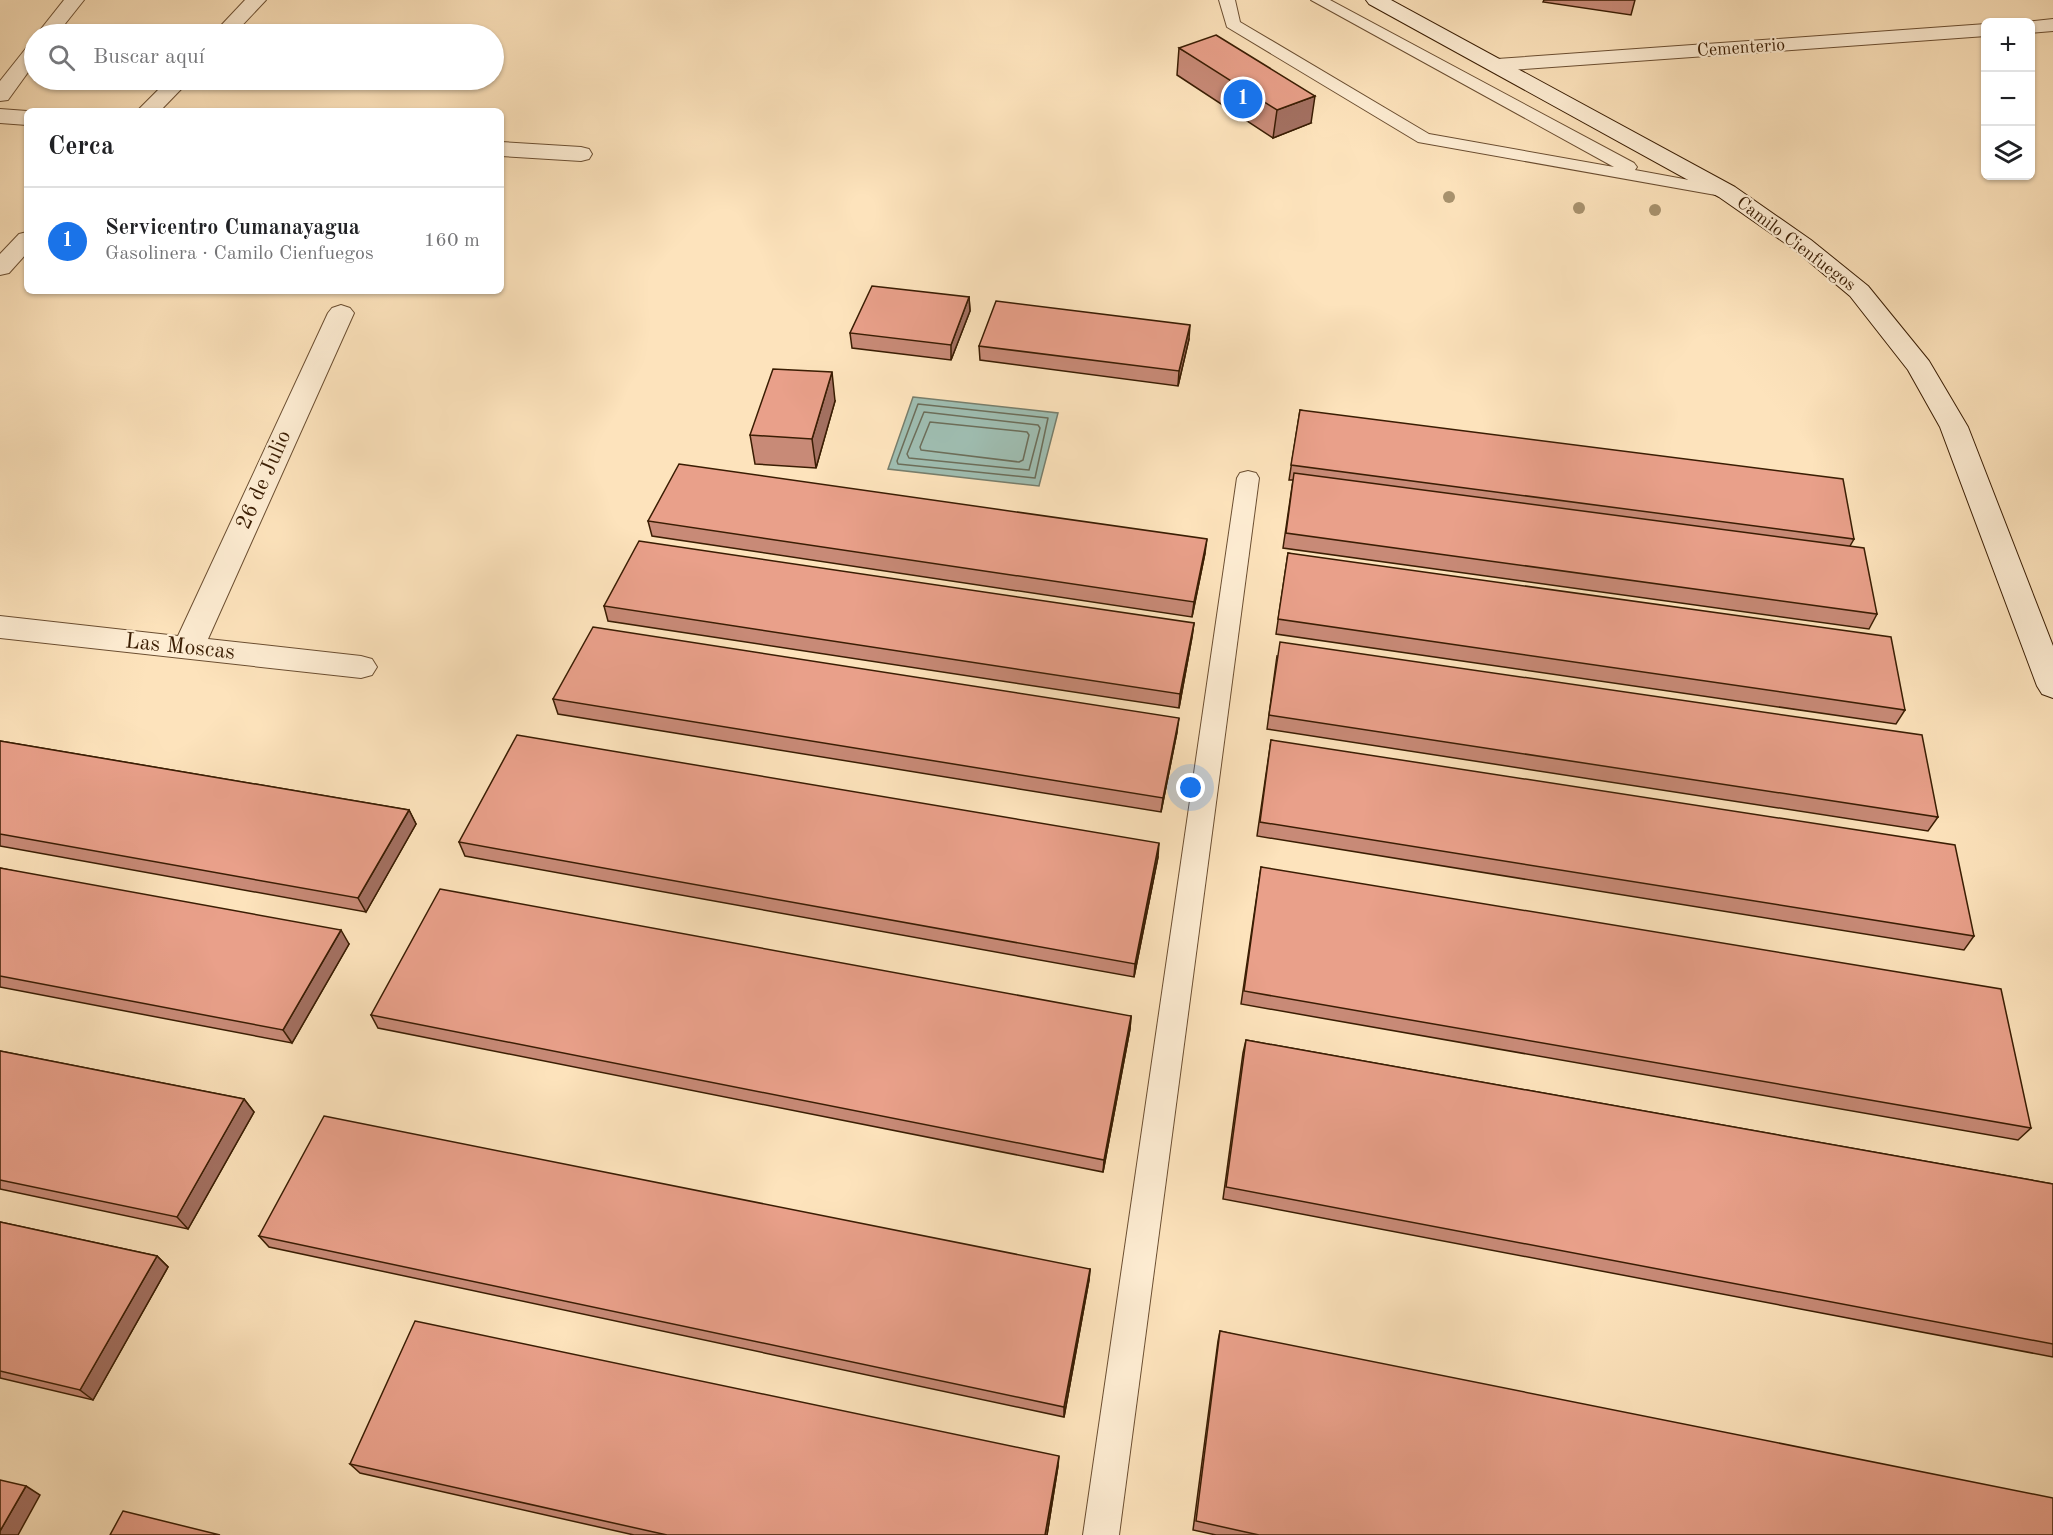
<!DOCTYPE html>
<html lang="es">
<meta charset="utf-8">
<style>
body{margin:0;font-family:"Old Standard TT",serif;background:#f6f6f6;color:#202124}
.controls{position:absolute;right:18px;top:18px;display:grid;overflow:hidden;border-radius:9px;box-shadow:0 2px 4px #0004}
.controls button{width:54px;height:54px;display:grid;place-items:center;padding:0;border:0;border-bottom:2px solid #e0e0e0;background:#fff;color:#202124;font:30px sans-serif}
.you{position:absolute;left:1191px;top:788px;width:21px;height:21px;margin:-15px;border:4px solid #fff;border-radius:50%;background:#1a73e8;box-shadow:0 0 0 9px #1a73e833}
.badge{display:grid;place-items:center;width:39px;height:39px;border-radius:50%;background:#1a73e8;color:#fff;font-size:20px;font-weight:700}
.pin{position:absolute;translate:-50% -50%;border:3px solid #fff;box-shadow:0 2px 6px #0006}
.list{margin:0;padding:0;list-style:none}
h2{display:flex;justify-content:space-between;align-items:center;height:78px;margin:0;padding:0 24px;font-size:26px}
h2 small{font-size:20px;font-weight:400;color:#757577}
.list li{display:grid;grid-template-columns:39px 1fr auto;gap:18px;align-items:center;box-sizing:border-box;height:108px;padding:0 24px;border-top:2px solid #e0e0e0}
.list b{display:block;font-size:22px;white-space:nowrap}
.list p{margin:0;font-size:20px;white-space:nowrap;color:#757577}
.list em{font-size:20px;font-style:normal;color:#757577}
.icon{flex:none;width:33px;height:33px;fill:none;stroke:currentColor;stroke-width:2;stroke-linecap:round;stroke-linejoin:round}
.map{position:relative;flex:none;width:2053px;height:1535px;overflow:hidden}
.search{position:absolute;background:#fff;box-shadow:0 2px 4px #0004;left:24px;top:24px;width:480px;height:66px;display:flex;align-items:center;gap:15px;box-sizing:border-box;padding:0 21px;border-radius:33px;color:#757577;font-size:22px}
.panel{position:absolute;background:#fff;box-shadow:0 2px 4px #0004;left:24px;top:108px;width:480px;height:186px;border-radius:9px}
.map>svg:first-child{display:block}
</style>
<div class="map">
<svg width="2053" height="1535" viewBox="0 0 2053 1535">
<rect width="100%" height="100%" fill="#fde3bc"/>
<filter id="stains"><feTurbulence type="fractalNoise" baseFrequency=".00333" numOctaves="4"/><feColorMatrix values="0 0 0 0 .2 0 0 0 0 .09 0 0 0 0 .02 0 0 0 .5 -.17"/></filter>
<radialGradient id="worn" r=".72"><stop offset=".6" stop-color="#630" stop-opacity="0"/><stop offset="1" stop-color="#630" stop-opacity=".3"/></radialGradient>
<path fill="#9fbeb2" stroke="#777e6c" stroke-width="1.5" d="M913 397 1058 413 1039 486 888 469Z"/>
<g fill="none" stroke-linecap="round" stroke-linejoin="round">
<g stroke="#6c6e5a" stroke-width="1.5">
<path d="M918 404 1048 418 1035 478 898 464 897 461Z"/>
<path d="M924 412 1038 425 1040 428 1029 470 909 458 907 454Z"/>
<path d="M930 422 1027 432 1029 435 1023 460 1019 462 921 450 920 447Z"/>
</g>
<g stroke="#6b4e31" stroke-width="2">
<g id="lane">
<path d="M1219 0H1235L1240 22 1429 134 1614 167 1311 0H1330L1634 163 1637 167 1635 170 1727 187 1733 188 1736 192 1733 196 1727 197 1418 142 1227 27Z"/>
<path d="M1248 471 1256 473 1259 478 1119 1535H1083L1237 478 1240 473Z"/>
</g>
</g>
<g stroke="#6b4e31" stroke-width="2">
<g id="street">
<path d="M64 0H84L57 34H37Z"/>
<path d="M245 0H266L234 34H213Z"/>
<path d="M2053 19V31L2030 33V22H2024Z"/>
<path d="M1986 24V36L1497 71 1490 69 1487 65 1490 61 1497 59Z"/>
<path d="M34 45V64L8 100 0 101V81L27 47Z"/>
<path d="M168 80H190L160 111H137Z"/>
<path d="M0 109 27 111V125L0 123Z"/>
<path d="M501 142 581 147 589 149 592 154 589 159 581 161 501 156Z"/>
<path d="M27 232V253L9 273 0 275V254L19 234Z"/>
<path d="M341 305 350 308 354 313 208 639 361 656 372 659 377 667 372 675 361 678 0 638V616L178 636 328 313 332 308Z"/>
</g>
</g>
<g stroke="#3a1d03" stroke-width="2">
<path id="secondary" d="M1366 0H1391L1735 187 1811 240 1868 286 1929 361 1968 427 2053 646V698L2042 694 2037 686 1940 427 1908 370 1850 296 1795 250 1719 197 1369 4Z"/>
</g>
<use href="#lane" fill="#feedd3" fill-rule="evenodd"/>
<use href="#street" fill="#feedd3" fill-rule="evenodd"/>
<use href="#secondary" fill="#feedd3" fill-rule="evenodd"/>
</g>
<g fill="#a8926e">
<circle cx="1449" cy="197" r="6"/>
<circle cx="1579" cy="208" r="6"/>
<circle cx="1655" cy="210" r="6"/>
</g>
<g fill="#c88a77" stroke="#3a1d03" stroke-width="1.5">
<path d="M1544 0H1635L1631 15 1543 2Z"/>
<path d="M1179 48 1311 123 1273 138 1177 75Z"/>
<path d="M969 297 970 311 951 360 852 348 850 333Z"/>
<path d="M1189 339 1178 386 980 360 979 346Z"/>
<path d="M835 401 816 468 755 464 750 435Z"/>
<path d="M1300 410 1854 539 1850 546 1877 614 1869 629 1283 548 1293 480H1289Z"/>
<path d="M648 521 1205 553 1192 617 652 536Z"/>
<path d="M1288 553 1905 710 1896 724 1276 634Z"/>
<path d="M604 606 1194 623 1192 637 1179 708 608 621Z"/>
<path d="M1277 656 1938 817 1928 831 1267 729Z"/>
<path d="M553 699 1177 732 1161 812 558 714Z"/>
<path d="M1271 740 1974 936 1964 950 1257 836Z"/>
<path d="M0 741 409 810 416 824 366 912 0 846Z"/>
<path d="M459 842 1158 857 1134 977 465 856Z"/>
<path d="M1261 867 2031 1128 2018 1140 1241 1004Z"/>
<path d="M0 868 349 944 292 1043 0 987Z"/>
<path d="M371 1015 1131 1016 1130 1029 1103 1172 378 1028Z"/>
<path d="M1246 1040 2053 1184V1357L1223 1199 1243 1053Z"/>
<path d="M0 1051 244 1099 254 1112 188 1229 0 1189Z"/>
<path d="M0 1222 157 1256 168 1267 93 1400 0 1378Z"/>
<path d="M259 1236 1090 1269 1089 1280 1064 1417 269 1247Z"/>
<path d="M1220 1331 2053 1535H1216L1193 1530 1218 1341Z"/>
<path d="M350 1464 1058 1466 1047 1535H634L360 1473Z"/>
</g>
<g fill="#a37061" stroke="#3a1d03" stroke-width="1.5">
<path d="M1315 96 1311 123 1273 138 1277 110Z"/>
<path d="M969 297 970 311 951 360V345Z"/>
<path d="M1190 325 1189 339 1178 386 1179 371Z"/>
<path d="M832 372 835 401 816 468 812 439Z"/>
<path d="M1207 539 1205 553 1192 617 1194 602Z"/>
<path d="M1194 623 1192 637 1179 708 1180 694Z"/>
<path d="M1179 718 1177 732 1161 812 1163 798Z"/>
<path d="M409 810 416 824 366 912 358 898Z"/>
<path d="M1159 843 1158 857 1134 977 1135 964Z"/>
<path d="M341 930 349 944 292 1043 283 1030Z"/>
<path d="M1131 1016 1130 1029 1103 1172 1104 1160Z"/>
<path d="M244 1099 254 1112 188 1229 177 1217Z"/>
<path d="M157 1256 168 1267 93 1400 80 1390Z"/>
<path d="M1090 1269 1089 1280 1064 1417V1407Z"/>
<path d="M1059 1456 1058 1466 1047 1535H1045Z"/>
<path d="M26 1486 40 1495 18 1535H0V1531Z"/>
</g>
<g fill="#e9a08a" stroke="#3a1d03" stroke-width="1.5">
<path d="M1216 35 1315 96 1277 110 1179 48Z"/>
<path d="M872 286 969 297 951 345 850 333Z"/>
<path d="M996 301 1190 325 1179 371 979 346Z"/>
<path d="M773 369 832 372 812 439 750 435Z"/>
<path d="M1300 410 1843 479 1854 539 1291 465Z"/>
<path d="M679 464 1207 539 1194 602 648 521Z"/>
<path d="M1294 473 1864 548 1877 614 1286 533Z"/>
<path d="M639 541 1194 623 1180 694 604 606Z"/>
<path d="M1288 553 1891 637 1905 710 1278 619Z"/>
<path d="M593 627 1179 718 1163 798 553 699Z"/>
<path d="M1280 642 1922 735 1938 817 1269 715Z"/>
<path d="M517 735 1159 843 1135 964 459 842Z"/>
<path d="M1271 740 1955 845 1974 936 1260 822Z"/>
<path d="M0 741 409 810 358 898 0 834Z"/>
<path d="M1261 867 2001 989 2031 1128 1244 991Z"/>
<path d="M0 868 341 930 283 1030 0 976Z"/>
<path d="M440 889 1131 1016 1104 1160 371 1015Z"/>
<path d="M1246 1040 2053 1184V1344L1226 1187Z"/>
<path d="M0 1051 244 1099 177 1217 0 1180Z"/>
<path d="M324 1116 1090 1269 1064 1407 259 1236Z"/>
<path d="M0 1222 157 1256 80 1390 0 1371Z"/>
<path d="M415 1321 1059 1456 1045 1535H667L350 1464Z"/>
<path d="M1220 1331 2053 1498V1535H1259L1196 1521Z"/>
<path d="M0 1480 26 1486 0 1531Z"/>
<path d="M123 1511 220 1535H110Z"/>
</g>
<g text-anchor="middle" dominant-baseline="central" stroke-width="4.5" stroke-linejoin="round" paint-order="stroke">
<g font-size="18" fill="#3a1d03" stroke="#feedd3">
<text transform="translate(1741 48) rotate(-4)">Cementerio</text>
<text transform="translate(1796 244) rotate(37)">Camilo Cienfuegos</text>
</g>
<g font-size="22" fill="#3a1d03" stroke="#feedd3">
<text transform="translate(264 480) rotate(-66)">26 de Julio</text>
<text transform="translate(180 647) rotate(6)">Las Moscas</text>
</g>
</g>
<rect width="100%" height="100%" filter="url(#stains)"/>
<rect width="100%" height="100%" fill="url(#worn)"/>
</svg>
<div class="controls">
<button>+</button>
<button>−</button>
<button><svg class="icon" aria-label="layers" viewBox="0 0 24 24"><path d="M12 4l9 5-9 5-9-5zM3 14l9 5 9-5"/></svg></button>
</div>
<div class="you"></div>
<div class="pin badge" style="left:1243px;top:99px">1</div>
<div class="search"><svg class="icon" aria-label="search" viewBox="0 0 24 24"><circle cx="10" cy="10" r="6"/><path d="M15 15l6 6"/></svg>Buscar aquí</div>
<section class="panel">
<h2>Cerca<small></small></h2>
<ul class="list">
<li><span class="badge">1</span><div><b>Servicentro Cumanayagua</b><p>Gasolinera · Camilo Cienfuegos</p></div><em>160 m</em></li>
</ul>
</section>
</div>
